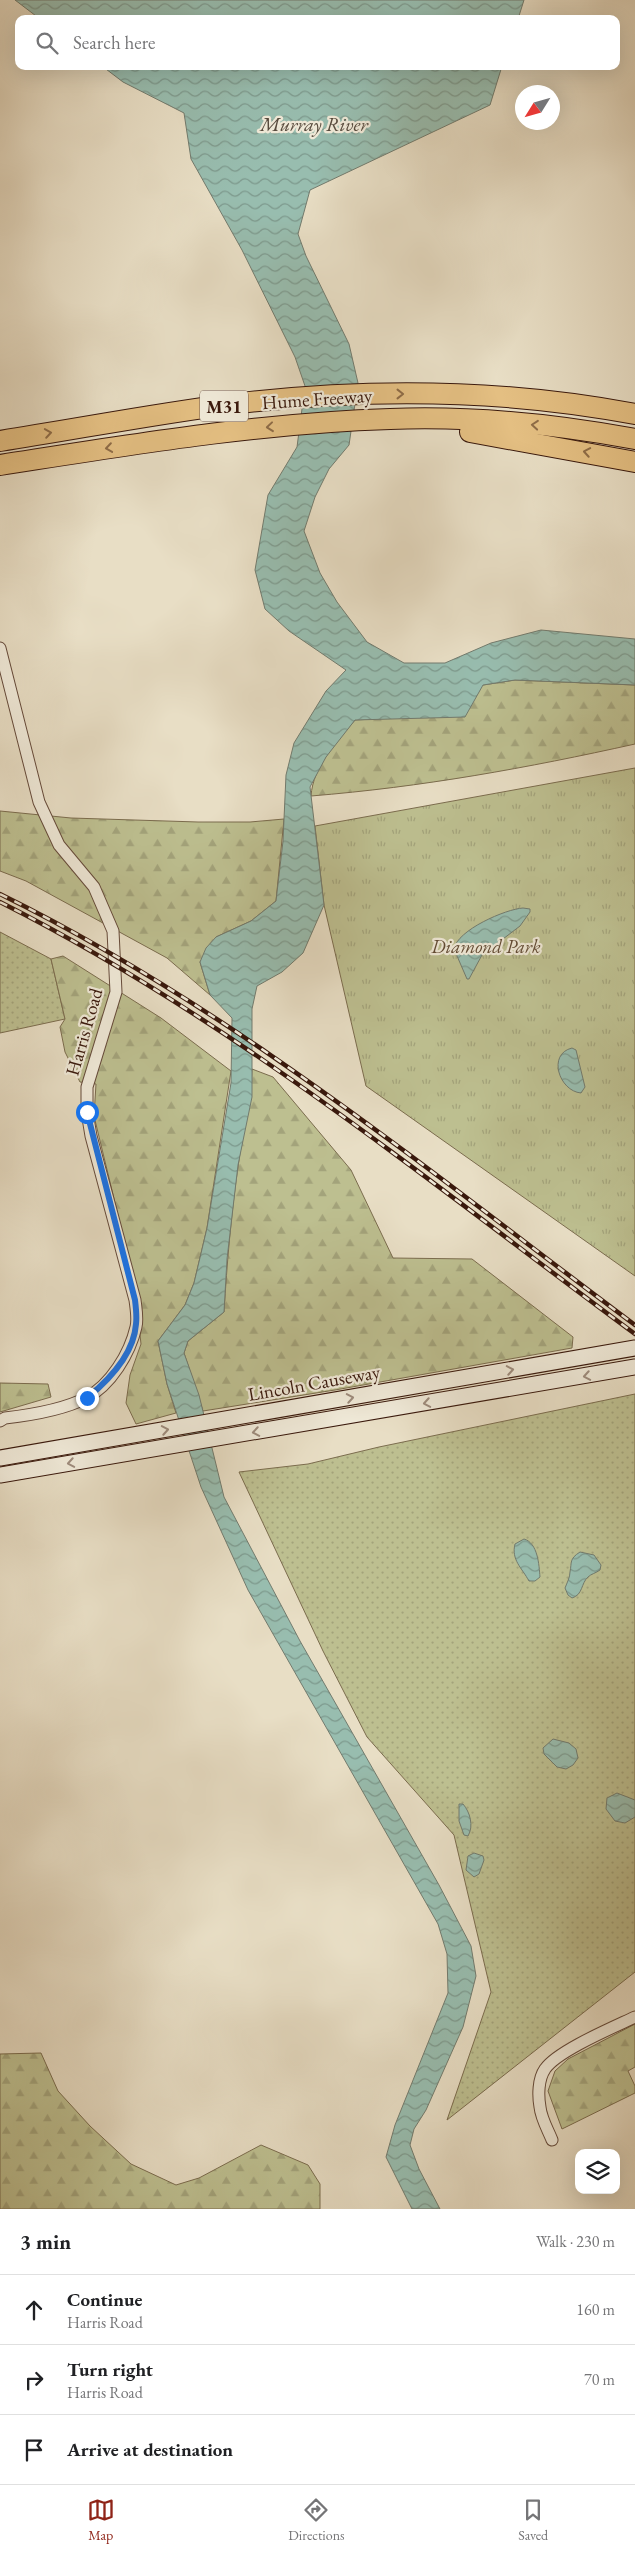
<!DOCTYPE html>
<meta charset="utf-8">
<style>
body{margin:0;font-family:"EB Garamond",serif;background:#f6f6f6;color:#202124}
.controls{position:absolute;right:15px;bottom:15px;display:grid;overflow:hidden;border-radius:10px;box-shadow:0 5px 20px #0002}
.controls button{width:45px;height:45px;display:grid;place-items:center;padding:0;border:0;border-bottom:1px solid #e0e0e0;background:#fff;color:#202124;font:25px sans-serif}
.compass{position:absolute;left:515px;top:85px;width:45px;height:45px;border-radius:50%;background:#fff;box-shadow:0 5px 20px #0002;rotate:233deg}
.stop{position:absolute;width:15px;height:15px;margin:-11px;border:4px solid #1a73e8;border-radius:50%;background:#fff}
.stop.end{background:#1a73e8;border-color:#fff;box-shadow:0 1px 5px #0008}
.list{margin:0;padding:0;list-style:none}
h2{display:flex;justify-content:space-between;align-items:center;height:65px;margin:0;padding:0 20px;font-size:21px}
h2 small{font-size:16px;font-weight:400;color:#757577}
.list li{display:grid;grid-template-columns:32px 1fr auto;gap:15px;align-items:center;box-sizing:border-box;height:70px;padding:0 20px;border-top:1px solid #e0e0e0}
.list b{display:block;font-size:19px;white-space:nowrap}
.list p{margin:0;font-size:16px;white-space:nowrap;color:#757577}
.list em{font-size:16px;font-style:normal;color:#757577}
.icon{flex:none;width:28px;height:28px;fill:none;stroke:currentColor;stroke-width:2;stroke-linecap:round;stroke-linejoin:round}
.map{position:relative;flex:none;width:635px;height:2209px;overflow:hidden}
.search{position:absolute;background:#fff;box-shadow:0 5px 20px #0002;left:15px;right:15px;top:15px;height:55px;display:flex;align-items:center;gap:12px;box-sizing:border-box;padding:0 18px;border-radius:10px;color:#757577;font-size:19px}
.sheet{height:275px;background:#fff}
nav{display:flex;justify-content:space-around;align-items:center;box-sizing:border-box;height:70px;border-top:1px solid #e0e0e0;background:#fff;font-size:14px;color:#757577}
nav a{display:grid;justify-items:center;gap:2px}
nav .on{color:#8f2418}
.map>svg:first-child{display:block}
</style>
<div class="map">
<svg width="635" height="2209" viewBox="0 0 635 2209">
<defs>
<pattern id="grass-dots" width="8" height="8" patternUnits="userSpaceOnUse" patternTransform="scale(1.25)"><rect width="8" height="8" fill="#bdbf90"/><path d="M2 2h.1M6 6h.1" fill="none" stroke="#a3a37b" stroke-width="1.8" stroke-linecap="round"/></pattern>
<pattern id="forest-firs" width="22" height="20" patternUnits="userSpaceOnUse" patternTransform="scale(1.25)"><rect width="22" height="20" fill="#bdbf90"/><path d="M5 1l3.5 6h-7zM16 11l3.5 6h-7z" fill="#a3a37b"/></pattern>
<pattern id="park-tufts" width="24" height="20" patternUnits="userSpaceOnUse" patternTransform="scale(1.25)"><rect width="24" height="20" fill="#bdbf90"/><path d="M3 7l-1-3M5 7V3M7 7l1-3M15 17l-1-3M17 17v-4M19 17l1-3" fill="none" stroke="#a3a37b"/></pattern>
<pattern id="water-waves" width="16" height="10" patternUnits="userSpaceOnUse" patternTransform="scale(1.25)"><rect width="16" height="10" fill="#98bdaf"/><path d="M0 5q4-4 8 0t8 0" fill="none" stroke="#7d998d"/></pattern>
</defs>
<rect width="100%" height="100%" fill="#e8dec5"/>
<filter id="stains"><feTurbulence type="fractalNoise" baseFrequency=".004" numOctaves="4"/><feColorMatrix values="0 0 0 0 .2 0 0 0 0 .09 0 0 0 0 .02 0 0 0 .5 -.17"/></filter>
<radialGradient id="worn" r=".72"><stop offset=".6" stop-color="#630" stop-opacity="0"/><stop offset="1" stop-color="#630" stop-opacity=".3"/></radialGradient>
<g fill="url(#grass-dots)" stroke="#7b6c4e">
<path d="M0 932 51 959 65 1019 0 1033Z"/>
<path d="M635 1394V1972L447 2120 491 1992 454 1835 367 1737 323 1651 239 1472 308 1464 379 1447Z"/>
</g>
<g fill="url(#forest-firs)" stroke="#7b6c4e">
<path d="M515 680 635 685V744C527 768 422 787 311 796 313 766 337 742 355 720L392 718 483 685Z"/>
<path d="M0 811 71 818 198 822H250L284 819 276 901 251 921 216 937 200 962 210 995 167 958 26 881 0 871Z"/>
<path d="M63 956 161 1018 231 1071 207 1228 194 1283 185 1305 158 1341 167 1384 176 1413 136 1424 126 1403 130 1375 141 1344 134 1281 94 1116 96 1084 80 1082 65 1052 60 1027 65 1019 51 959Z"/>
<path d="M252 1069 273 1077 351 1170 393 1258 472 1259 573 1337 572 1348 335 1390 203 1411 184 1353 188 1341 224 1312C227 1263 231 1215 238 1167 242 1134 252 1103 252 1069Z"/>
<path d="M0 1383 48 1384 51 1397 0 1412Z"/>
<path d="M635 2024V2067L628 2071 635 2086V2093L562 2129 548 2091 555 2071 568 2059Z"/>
<path d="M41 2053 58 2091 90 2126 131 2164 176 2185 199 2178 261 2145 308 2165 320 2184V2209H0V2054Z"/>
</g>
<path fill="url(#park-tufts)" stroke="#7b6c4e" d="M635 768V1276L366 1086 324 905 315 826Z"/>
<g fill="url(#water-waves)" stroke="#727b6e">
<path d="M15 0H524L518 19H40Z"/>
<path d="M102 66H502L490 105 310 190 298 234 306 256 349 344 358 383 349 445 329 469 315 497 304 531 320 573 337 602 367 642 404 663H445L491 643 541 630 635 639V685L515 680 483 685 465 717 355 720 326 757 310 787 324 905 303 953 282 972 257 986 252 1009V1097L238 1165 227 1259 224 1312 188 1341 184 1353 199 1395 224 1497 300 1641 439 1885 471 1946 476 1976 463 2027 426 2110 414 2129 410 2145 419 2169 440 2209H412L386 2157 395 2125 448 1993 447 1954 438 1924 248 1590 201 1487 167 1384 158 1341 185 1305 194 1283 207 1228 231 1083 232 1018 210 995 200 962 206 948 216 937 251 921 276 901 283 841 286 775 294 743 326 691 346 670 289 631 265 609 255 570 268 495 297 447 305 386 295 357 242 250 191 159 184 113 123 82Z"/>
<path d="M523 908 530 909V912L520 926 482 955 469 979H467L454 949C457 930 506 909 523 908Z"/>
<path d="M572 1048 576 1050 585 1087 581 1093C559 1091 547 1054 572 1048Z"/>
<path d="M524 1539C538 1543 539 1565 540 1577L535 1581H529C522 1568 511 1560 515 1544Z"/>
<path d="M580 1552 594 1555 601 1565 600 1570C596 1573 591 1574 588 1577 581 1583 583 1595 572 1598L568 1595 565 1588C567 1583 570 1577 570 1572 572 1562 569 1559 580 1552Z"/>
<path d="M553 1739 569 1743 576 1749 578 1758 573 1765 566 1769 557 1767 544 1754 543 1748Z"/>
<path d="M617 1793 635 1800V1817L625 1823 615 1821 606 1809 607 1798Z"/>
<path d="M459 1804H463C470 1812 474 1826 468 1836L464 1835 459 1821Z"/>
<path d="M474 1853 483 1856 484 1860 479 1874 474 1877 466 1870 468 1856Z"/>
</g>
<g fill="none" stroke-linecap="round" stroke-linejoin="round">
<g stroke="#654a3a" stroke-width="13">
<g id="street">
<path d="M0 648 39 802 59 845 94 887 113 931 116 992 87 1087V1112L91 1136 135 1300C136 1308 138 1319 136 1327 130 1353 111 1385 86 1398 63 1410 31 1415 5 1418L0 1421"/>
<path d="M552 2140C548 2130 541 2118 540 2107 538 2096 538 2079 545 2069 557 2051 614 2027 635 2017"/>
</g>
</g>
<g stroke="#39180c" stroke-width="17">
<g id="secondary">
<path d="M0 1458 635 1348"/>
<path d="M0 1475 635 1367"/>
</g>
</g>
<g stroke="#39180c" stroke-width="22">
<g id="highway">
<path d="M470 432 635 462"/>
<path d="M0 441C77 429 154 414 232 404 364 388 503 389 635 414"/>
<path d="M0 465C129 445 259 423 390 419 471 416 555 424 635 439"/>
</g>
</g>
<use href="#street" stroke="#f0ead9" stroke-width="11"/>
<use href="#secondary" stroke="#f0ead9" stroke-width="15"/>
<use href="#highway" stroke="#e4bf82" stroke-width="20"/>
<g stroke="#39180c" stroke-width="4.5">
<g id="rail">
<path d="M0 894C230 1007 430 1172 635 1325"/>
<path d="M0 902C230 1018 429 1182 635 1334"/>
</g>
</g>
<use href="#rail" stroke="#f0ead9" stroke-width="2.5" stroke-dasharray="8" stroke-linecap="butt"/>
</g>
<defs><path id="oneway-chevron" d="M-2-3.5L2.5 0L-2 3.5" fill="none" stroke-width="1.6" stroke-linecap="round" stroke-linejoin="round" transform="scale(1.25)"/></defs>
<g stroke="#8e6c47">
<use href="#oneway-chevron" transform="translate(400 394)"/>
<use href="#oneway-chevron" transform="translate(535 425) rotate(-175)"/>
<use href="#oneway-chevron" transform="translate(270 427) rotate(174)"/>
<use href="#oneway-chevron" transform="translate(48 433) rotate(-9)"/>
<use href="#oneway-chevron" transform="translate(109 448) rotate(172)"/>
<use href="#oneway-chevron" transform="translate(587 452) rotate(-170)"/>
</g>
<g stroke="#9e8c7d">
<use href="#oneway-chevron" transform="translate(510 1370) rotate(-10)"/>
<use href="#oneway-chevron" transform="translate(587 1376) rotate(170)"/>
<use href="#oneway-chevron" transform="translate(350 1398) rotate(-10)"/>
<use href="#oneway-chevron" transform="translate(427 1403) rotate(170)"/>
<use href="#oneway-chevron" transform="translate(165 1430) rotate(-10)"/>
<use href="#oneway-chevron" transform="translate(256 1432) rotate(170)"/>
<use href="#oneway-chevron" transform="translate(71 1463) rotate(170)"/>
</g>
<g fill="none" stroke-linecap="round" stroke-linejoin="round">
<path stroke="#1a73e8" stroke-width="6" d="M87 1398C109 1380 134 1353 136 1324 137 1316 136 1308 135 1300L87 1112"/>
</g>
<g text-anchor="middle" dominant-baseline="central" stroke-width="4.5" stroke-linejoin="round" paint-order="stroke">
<rect fill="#f0ead9" stroke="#70574a" stroke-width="1" x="200" y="390.5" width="48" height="31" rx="4"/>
<g font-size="18" font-weight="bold" fill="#39180c">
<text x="224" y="406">M31</text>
</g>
<g font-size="19" fill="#39180c" stroke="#f0ead9">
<text transform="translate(317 399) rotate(-4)">Hume Freeway</text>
<text transform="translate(84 1032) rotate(-74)">Harris Road</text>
<text transform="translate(314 1383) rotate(-10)">Lincoln Causeway</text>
</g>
<g font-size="19" font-style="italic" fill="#614a34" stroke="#f0ead9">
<text x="486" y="946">Diamond Park</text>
</g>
<g font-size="20" font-style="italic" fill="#564a3d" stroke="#f0ead9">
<text x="314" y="124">Murray River</text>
</g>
</g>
<rect width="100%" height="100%" filter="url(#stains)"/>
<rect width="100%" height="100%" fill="url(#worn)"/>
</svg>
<div class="controls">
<button><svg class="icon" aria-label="layers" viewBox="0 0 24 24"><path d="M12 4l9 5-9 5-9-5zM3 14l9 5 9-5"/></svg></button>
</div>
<svg class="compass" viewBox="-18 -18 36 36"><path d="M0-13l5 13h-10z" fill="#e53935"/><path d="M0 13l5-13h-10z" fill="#757577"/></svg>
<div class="stop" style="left:87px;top:1112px"></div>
<div class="stop end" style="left:87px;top:1398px"></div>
<div class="search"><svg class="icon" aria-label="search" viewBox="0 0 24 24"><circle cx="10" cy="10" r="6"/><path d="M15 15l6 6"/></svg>Search here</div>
</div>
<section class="sheet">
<h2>3 min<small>Walk · 230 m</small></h2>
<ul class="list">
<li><svg class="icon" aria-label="ahead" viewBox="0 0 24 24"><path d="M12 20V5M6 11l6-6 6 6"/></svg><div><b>Continue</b><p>Harris Road</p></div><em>160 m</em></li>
<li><svg class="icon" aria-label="right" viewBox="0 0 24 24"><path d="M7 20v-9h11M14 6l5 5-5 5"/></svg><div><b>Turn right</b><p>Harris Road</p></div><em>70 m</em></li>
<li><svg class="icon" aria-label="arrive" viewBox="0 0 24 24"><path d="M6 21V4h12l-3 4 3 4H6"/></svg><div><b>Arrive at destination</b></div></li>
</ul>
</section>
<nav>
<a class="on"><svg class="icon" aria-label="map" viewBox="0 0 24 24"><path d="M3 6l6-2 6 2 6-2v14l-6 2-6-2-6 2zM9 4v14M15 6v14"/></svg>Map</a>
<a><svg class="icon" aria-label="directions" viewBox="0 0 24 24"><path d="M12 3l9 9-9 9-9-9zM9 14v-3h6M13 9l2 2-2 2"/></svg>Directions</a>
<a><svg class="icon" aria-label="saved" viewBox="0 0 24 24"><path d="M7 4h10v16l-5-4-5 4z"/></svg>Saved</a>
</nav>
